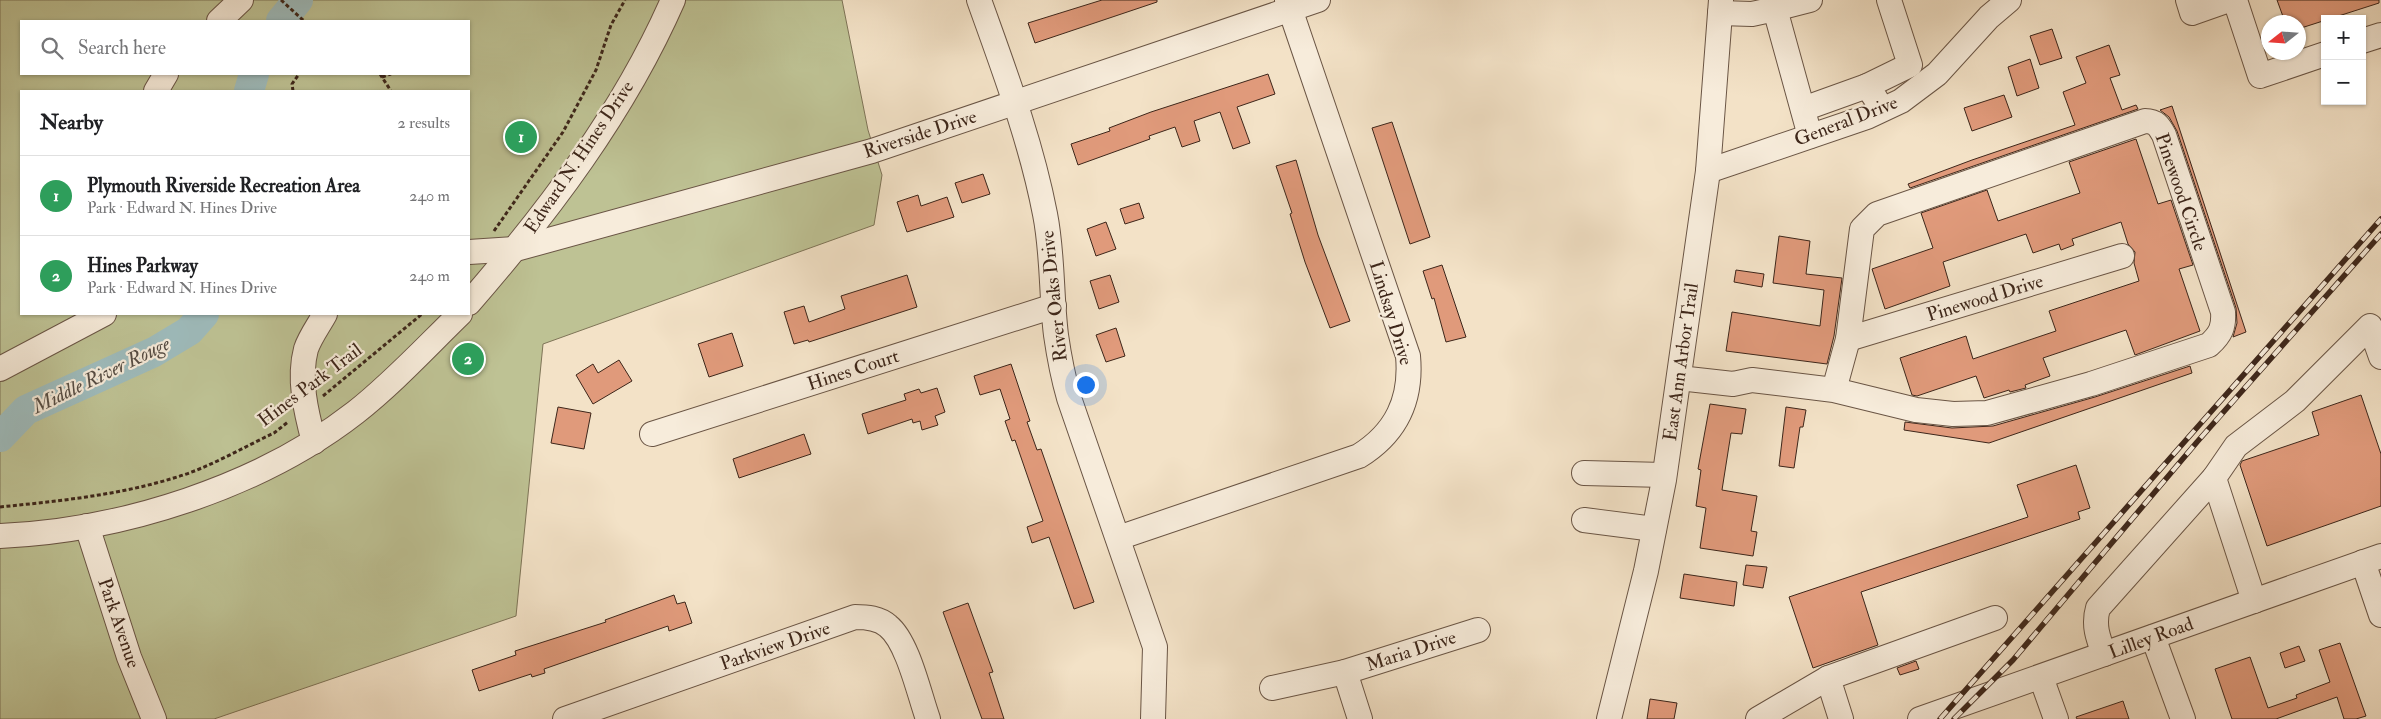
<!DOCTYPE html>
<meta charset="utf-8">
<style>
body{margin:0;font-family:"IM FELL Double Pica",serif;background:#f6f6f6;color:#202124}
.controls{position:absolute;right:15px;top:15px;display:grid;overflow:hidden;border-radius:0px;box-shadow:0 1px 4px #0004}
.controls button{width:45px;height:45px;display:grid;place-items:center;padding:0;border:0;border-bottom:1px solid #e0e0e0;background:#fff;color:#202124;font:25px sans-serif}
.compass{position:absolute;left:2261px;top:15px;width:45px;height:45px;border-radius:50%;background:#fff;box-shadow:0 1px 4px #0004;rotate:253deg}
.you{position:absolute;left:1085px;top:384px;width:18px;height:18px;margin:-12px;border:4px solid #fff;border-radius:50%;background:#1a73e8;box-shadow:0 0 0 8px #1a73e833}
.badge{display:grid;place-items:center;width:32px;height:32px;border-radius:50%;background:#8f2418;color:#fff;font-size:16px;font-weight:700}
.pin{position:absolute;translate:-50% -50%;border:2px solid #fff;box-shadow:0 1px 5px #0006}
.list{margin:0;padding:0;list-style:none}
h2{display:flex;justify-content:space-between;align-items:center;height:65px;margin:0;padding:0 20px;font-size:21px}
h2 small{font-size:16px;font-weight:400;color:#757577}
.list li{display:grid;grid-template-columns:32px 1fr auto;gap:15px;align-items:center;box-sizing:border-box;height:80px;padding:0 20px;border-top:1px solid #e0e0e0}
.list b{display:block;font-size:19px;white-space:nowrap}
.list p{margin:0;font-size:16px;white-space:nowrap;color:#757577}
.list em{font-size:16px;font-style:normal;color:#757577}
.icon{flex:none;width:28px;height:28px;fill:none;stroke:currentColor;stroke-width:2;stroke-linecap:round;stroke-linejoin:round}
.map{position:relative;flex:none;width:2381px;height:719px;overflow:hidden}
.search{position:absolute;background:#fff;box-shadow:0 1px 4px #0004;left:20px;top:20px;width:450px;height:55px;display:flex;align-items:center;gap:12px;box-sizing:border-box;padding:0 18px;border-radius:0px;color:#757577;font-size:19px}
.panel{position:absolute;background:#fff;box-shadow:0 1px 4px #0004;left:20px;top:90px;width:450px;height:225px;border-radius:0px}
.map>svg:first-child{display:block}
</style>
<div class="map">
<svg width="2381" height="719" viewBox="0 0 2381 719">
<rect width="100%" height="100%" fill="#f3e2c7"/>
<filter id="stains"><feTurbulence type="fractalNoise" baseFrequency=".004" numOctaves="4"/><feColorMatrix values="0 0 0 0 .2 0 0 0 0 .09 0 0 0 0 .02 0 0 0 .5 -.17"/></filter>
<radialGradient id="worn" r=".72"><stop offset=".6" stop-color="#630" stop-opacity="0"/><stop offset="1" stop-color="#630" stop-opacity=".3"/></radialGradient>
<path fill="#bec294" stroke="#7e7457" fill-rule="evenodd" d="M0 0H842L868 130 882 175 874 225 543 344 516 616 214 719H0ZM21 21H469V74H21ZM21 91H469V314H21Z"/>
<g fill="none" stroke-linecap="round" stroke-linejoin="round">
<g stroke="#9ebcbd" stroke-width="30">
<path d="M281 21 298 0"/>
<path d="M249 91 254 74"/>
<path d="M0 437 26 410 154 352 189 331 204 314"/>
</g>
</g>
<g fill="#e09a7b" stroke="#3d261a">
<path d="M1102 0H1157V2L1035 43 1028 23Z"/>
<path d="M2277 0H2379V3L2298 29V22H2285Z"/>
<path d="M2052 29 2062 58 2040 65 2030 36Z"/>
<path d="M2109 45 2120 75 2110 78 2122 110 2136 105 2138 109 1910 188 1908 184 1972 160 2075 125 2063 92 2086 83 2076 57Z"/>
<path d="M2030 59 2039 88 2017 96 2008 67Z"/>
<path d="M1268 74 1275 94 1237 107 1250 143 1233 149 1220 112 1194 121 1200 141 1182 147 1175 127 1149 136 1150 139 1078 165 1071 144 1110 131 1109 128 1151 112Z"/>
<path d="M2004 95 2012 117 1972 131 1964 108Z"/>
<path d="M2172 106 2246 332 2233 337 2237 323 2236 308 2177 131 2169 117 2160 110Z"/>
<path d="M1392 122 1430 237 1410 244 1372 128Z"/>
<path d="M2136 139 2158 204 2171 200 2193 265 2179 269 2200 331 2135 355 2126 330 2043 358 2050 376 2025 385 2026 388 2010 392 2009 390 1984 398 1976 376 1917 396 1912 395 1900 358 1966 336 1973 359 2056 331 2049 311 2139 281 2134 263 2135 252 2128 244 2121 222 2072 239 2074 245 2061 250 2059 244 2033 253 2026 234 1943 262 1950 286 1885 309 1872 269 1933 248 1921 213 1987 190 1998 221 2080 193 2069 162Z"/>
<path d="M1296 160 1318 235 1350 321 1330 328 1305 262 1290 214 1292 213 1276 166Z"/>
<path d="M983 174 990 194 962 203 955 183Z"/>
<path d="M918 195 921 206 947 197 954 217 907 232 897 202Z"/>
<path d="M1139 203 1144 218 1125 224 1120 209Z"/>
<path d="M1106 222 1116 249 1096 256 1087 229Z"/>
<path d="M1779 236 1810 241 1806 274 1842 278 1834 336 1827 364 1726 351 1732 312 1820 326 1824 290 1773 283Z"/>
<path d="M1442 265 1466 337 1446 342 1434 298 1432 299 1423 271Z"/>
<path d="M1736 270 1764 274 1762 287 1734 282Z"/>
<path d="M907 275 917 307 809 342 808 340 794 344 784 312 804 306 809 322 845 309 841 296Z"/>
<path d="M1110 275 1119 302 1099 309 1090 281Z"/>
<path d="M1116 328 1125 356 1106 362 1096 335Z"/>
<path d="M732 333 743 366 709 377 698 344Z"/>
<path d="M619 360 632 381 593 404 576 375 593 364 598 373Z"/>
<path d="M1011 364 1030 421 1027 422 1037 450 1041 449 1094 602 1074 609 1049 537 1032 543 1027 527 1043 521 1015 440 1012 441 1005 421 1010 419 1000 389 980 395 974 376Z"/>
<path d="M2190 366 2192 373 1989 443 1904 430 1905 422 1952 428 1993 426 2095 397Z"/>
<path d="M937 388 945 412 935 416 938 425 922 430 920 421 913 423 912 419 868 434 862 414 906 400 904 394 919 389 921 393Z"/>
<path d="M2361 395 2381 454V506L2267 546 2240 465 2242 461 2319 435 2312 412Z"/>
<path d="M1710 404 1746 409 1742 434 1731 433 1722 490 1757 496 1751 531 1757 532 1753 556 1700 548 1706 508 1696 506 1701 470 1698 469Z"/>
<path d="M558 407 591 413 584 449 551 443Z"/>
<path d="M1786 407 1806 410 1803 427H1800L1794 468 1779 466Z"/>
<path d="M804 434 811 454 739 478 733 459Z"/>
<path d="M2076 465 2090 508 2078 512 2080 519 1861 592 1878 645 1813 668 1789 597 2028 517 2017 485Z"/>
<path d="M1746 565 1767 567 1763 588 1743 585Z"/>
<path d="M1684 574 1737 582 1734 606 1680 598Z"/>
<path d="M674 595 677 604 685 602 692 623 669 631 668 626 544 669 545 673 532 677 531 674 479 691 472 670 516 655 515 651 606 622 605 620Z"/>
<path d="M968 603 993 672 989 673 1004 719H982L943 612Z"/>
<path d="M2340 643 2366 716 2356 719H2344L2337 697 2276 719H2232L2215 669 2250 657 2268 708 2297 698 2296 695 2330 682 2319 650Z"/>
<path d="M2299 646 2305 661 2285 668 2280 653Z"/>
<path d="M1916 661 1919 669 1900 675 1897 668Z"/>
<path d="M1650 699 1677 703 1674 719H1647Z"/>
<path d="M2123 701 2129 719H2077L2076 717Z"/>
</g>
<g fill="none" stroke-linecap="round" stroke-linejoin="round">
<g stroke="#6a5545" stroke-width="26">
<g id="minor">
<path d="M979 0C1004 70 1031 141 1045 214 1053 254 1051 294 1056 335 1059 356 1063 377 1069 398L1155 647 1153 719"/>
<path d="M2188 0 2192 13 2229 0"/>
<path d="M2235 0 2260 76 2325 54"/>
<path d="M1775 9 1810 0"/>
<path d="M1720 13 1752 14 1775 9 1810 136"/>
<path d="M219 21 241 0"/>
<path d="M2362 41 2381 35"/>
<path d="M1867 86 1910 65 1889 0"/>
<path d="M156 91 166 74"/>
<path d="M1803 109 1867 86 1876 99"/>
<path d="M1708 171 1867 117 1901 101 1937 74 1989 17 2009 0"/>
<path d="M469 252 516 249 872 151 1318 0"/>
<path d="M469 303C548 212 624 112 673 0"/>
<path d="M1848 339 2122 256"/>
<path d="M0 369 104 314"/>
<path d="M1679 378 1733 384 1752 380 1834 390 1916 410 1953 414 1987 413 2091 384 2209 345C2221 334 2224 327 2223 312L2164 135C2159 126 2156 121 2145 121L1877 214 1862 229 1848 339 1834 390"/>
<path d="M652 434 1054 306"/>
<path d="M314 442C306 412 298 379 306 349 310 337 319 325 325 314"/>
<path d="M1584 473 1664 475"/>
<path d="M1584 520 1654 529"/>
<path d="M87 526 129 657 154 719"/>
<path d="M0 536C121 531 260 487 356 412 393 383 426 347 460 314"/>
<path d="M1118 538 1359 456C1396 433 1412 400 1408 356L1287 0"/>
<path d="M2363 562 2381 615"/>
<path d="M2254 601 2214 478 2236 446 2295 401 2370 326 2381 357"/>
<path d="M2153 637 2183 719"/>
<path d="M2104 654C2098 638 2093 625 2098 608L2214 478"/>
<path d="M1345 672 1360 719"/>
<path d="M2041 677 2056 719"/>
<path d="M1272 688 1345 672 1478 630"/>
<path d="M565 719 855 617C867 617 879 618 888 626 908 642 919 694 928 719"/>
<path d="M1609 719 1646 571 1664 480 1708 171 1721 0"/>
<path d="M1758 719 1828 678"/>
<path d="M1841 719 1828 678 1995 618"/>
<path d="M1920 719 2381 556"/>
</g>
</g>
<g stroke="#3d261a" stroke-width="3" stroke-dasharray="4 2.5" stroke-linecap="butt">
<path d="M281 0 304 21"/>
<path d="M380 74 391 91"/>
<path d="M382 77 391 74"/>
<path d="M293 91 292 84 299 74"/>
<path d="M494 231 563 132 596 70 611 25 625 0"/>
<path d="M323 396 422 314"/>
<path d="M0 507C59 501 120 495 177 477 208 468 244 447 274 433L288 422"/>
</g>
<use href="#minor" stroke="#f7ecdb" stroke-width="24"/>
<g stroke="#3d261a" stroke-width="5.5">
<g id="rail">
<path d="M1940 719 2381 219"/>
<path d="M1954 719 2013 660 2197 442 2381 234"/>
</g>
</g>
<use href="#rail" stroke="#f7ecdb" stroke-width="4" stroke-dasharray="11" stroke-linecap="butt"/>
</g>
<g text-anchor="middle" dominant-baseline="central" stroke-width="4.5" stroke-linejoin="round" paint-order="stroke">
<g font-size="19" fill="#3d261a" stroke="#f7ecdb">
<text transform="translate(1846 121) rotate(-21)">General Drive</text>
<text transform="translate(920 134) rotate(-18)">Riverside Drive</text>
<text transform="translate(579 157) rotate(-56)">Edward N. Hines Drive</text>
<text transform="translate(2181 192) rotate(71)">Pinewood Circle</text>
<text transform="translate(1054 296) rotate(-96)">River Oaks Drive</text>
<text transform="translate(1985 298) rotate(-17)">Pinewood Drive</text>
<text transform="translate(1391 313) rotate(73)">Lindsay Drive</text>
<text transform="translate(1681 362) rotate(-82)">East Ann Arbor Trail</text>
<text transform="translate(853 370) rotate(-18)">Hines Court</text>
<text transform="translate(310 385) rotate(-37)">Hines Park Trail</text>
<text transform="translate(119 623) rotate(71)">Park Avenue</text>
<text transform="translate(2151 638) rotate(-20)">Lilley Road</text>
<text transform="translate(775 646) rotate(-19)">Parkview Drive</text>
<text transform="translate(1411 651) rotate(-18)">Maria Drive</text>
</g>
<g font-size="20" font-style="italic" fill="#554c43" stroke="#f7ecdb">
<text transform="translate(101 375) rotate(-26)">Middle River Rouge</text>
</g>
</g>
<rect width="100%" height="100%" filter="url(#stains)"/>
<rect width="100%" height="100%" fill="url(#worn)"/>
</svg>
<div class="controls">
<button>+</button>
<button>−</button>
</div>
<svg class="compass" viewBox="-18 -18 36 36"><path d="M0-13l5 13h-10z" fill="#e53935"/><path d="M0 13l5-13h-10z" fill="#757577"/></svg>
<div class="you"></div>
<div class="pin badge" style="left:521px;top:137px;background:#2e9e5b">1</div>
<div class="pin badge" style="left:468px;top:359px;background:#2e9e5b">2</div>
<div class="search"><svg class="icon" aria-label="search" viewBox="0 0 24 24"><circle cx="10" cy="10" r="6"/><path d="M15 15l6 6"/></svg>Search here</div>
<section class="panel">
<h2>Nearby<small>2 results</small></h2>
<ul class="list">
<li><span class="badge" style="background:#2e9e5b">1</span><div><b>Plymouth Riverside Recreation Area</b><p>Park · Edward N. Hines Drive</p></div><em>240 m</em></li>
<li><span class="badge" style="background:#2e9e5b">2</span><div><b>Hines Parkway</b><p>Park · Edward N. Hines Drive</p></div><em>240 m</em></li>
</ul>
</section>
</div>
